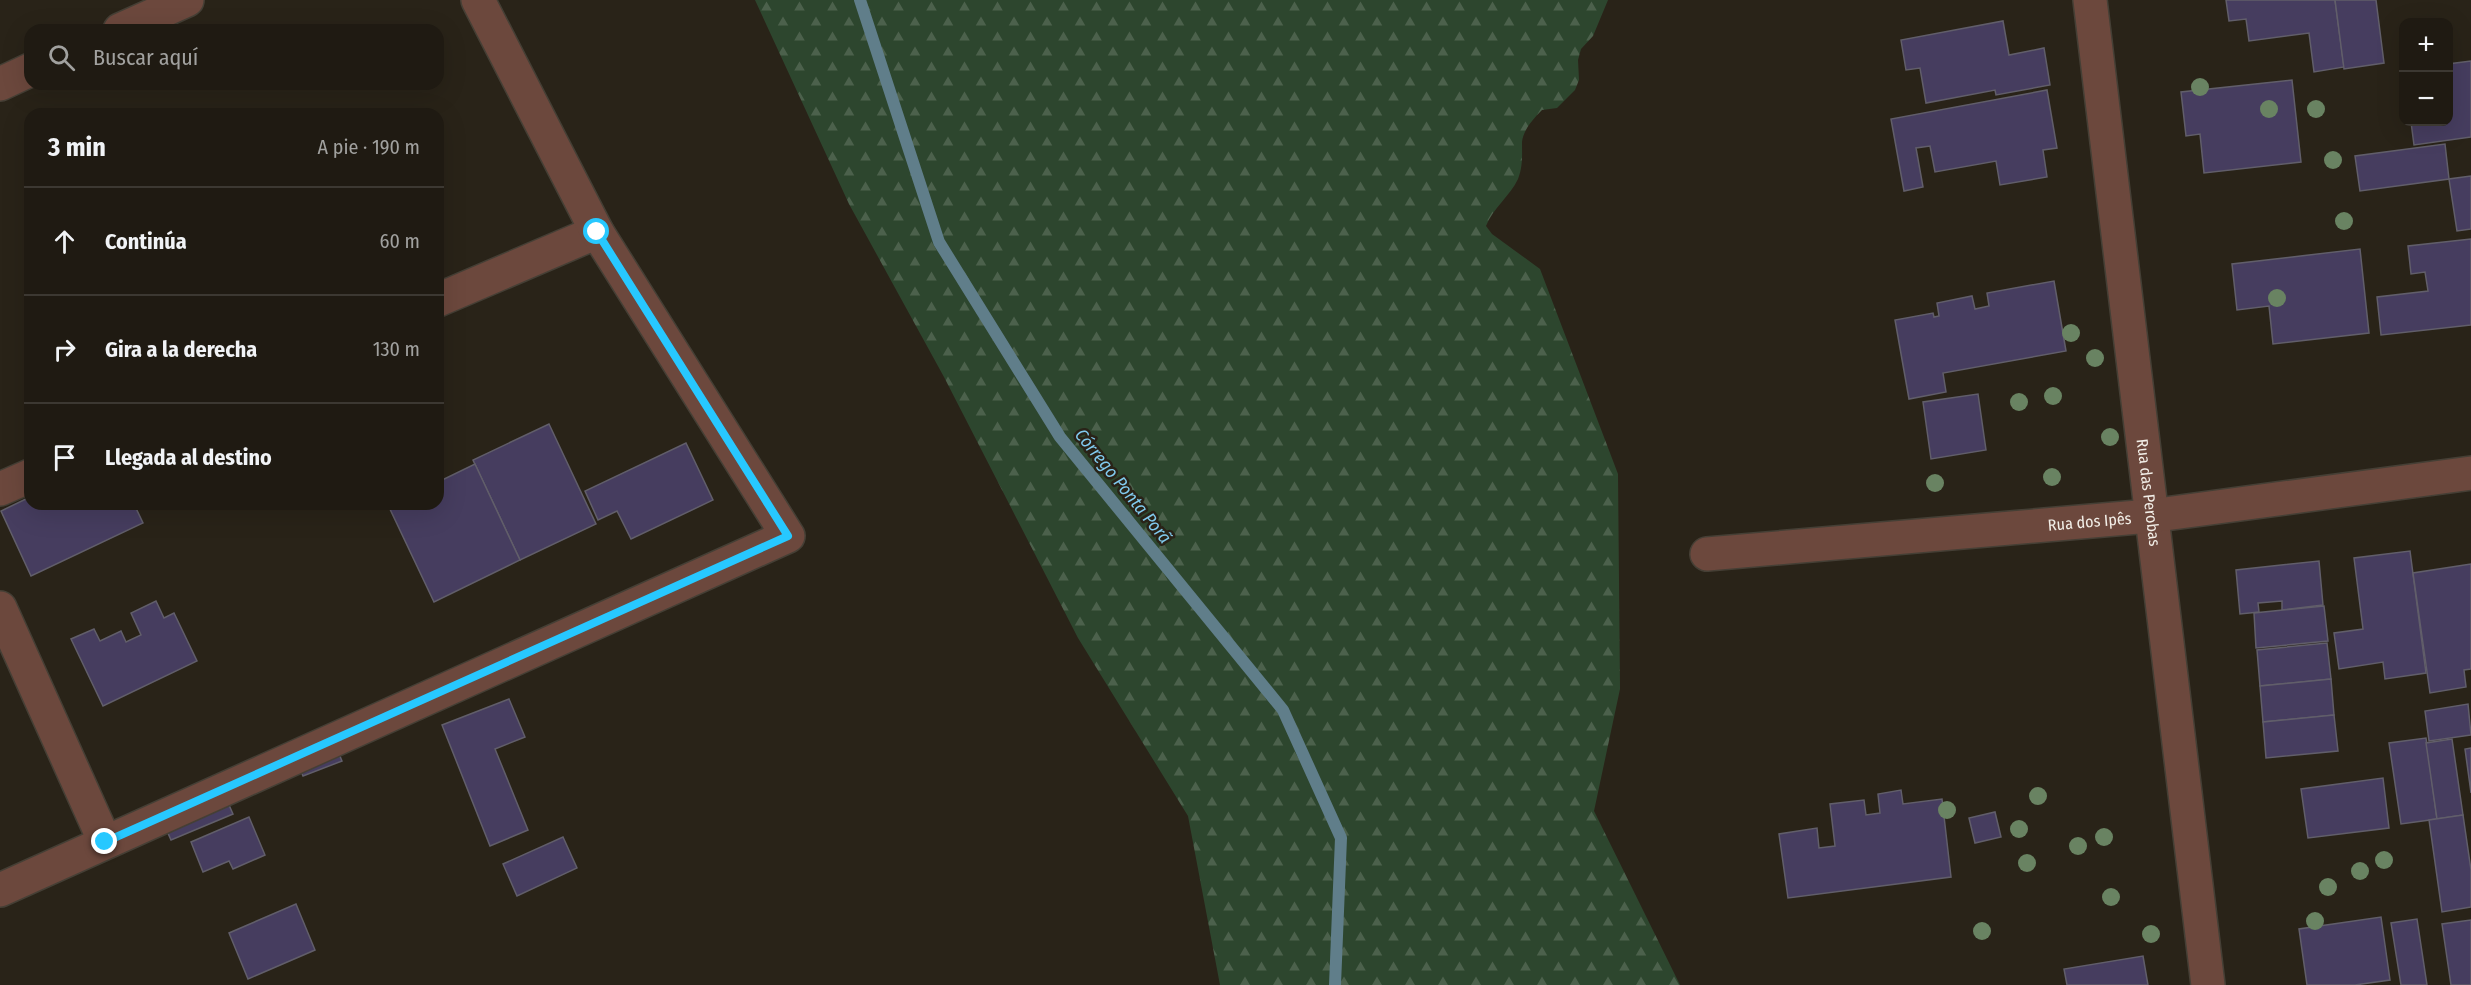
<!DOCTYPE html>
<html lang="es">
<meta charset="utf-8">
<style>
body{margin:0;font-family:"Fira Sans Condensed",sans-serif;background:#27231b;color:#f1f3f6}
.controls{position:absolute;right:18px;top:18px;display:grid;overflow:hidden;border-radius:12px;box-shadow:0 6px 24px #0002}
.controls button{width:54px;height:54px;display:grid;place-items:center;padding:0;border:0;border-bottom:2px solid #3c3832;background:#1f1a12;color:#f1f3f6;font:30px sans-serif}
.stop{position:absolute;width:18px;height:18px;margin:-14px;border:4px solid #27c8ff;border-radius:50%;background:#fff}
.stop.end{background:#27c8ff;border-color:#fff;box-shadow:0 2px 6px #0008}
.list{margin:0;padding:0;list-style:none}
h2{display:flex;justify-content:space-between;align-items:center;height:78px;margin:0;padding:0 24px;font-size:26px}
h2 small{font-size:20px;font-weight:400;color:#a1a19f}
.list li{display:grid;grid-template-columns:39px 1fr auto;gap:18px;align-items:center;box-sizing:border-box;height:108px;padding:0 24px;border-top:2px solid #3c3832}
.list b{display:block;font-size:22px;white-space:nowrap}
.list em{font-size:20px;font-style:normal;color:#a1a19f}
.icon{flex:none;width:33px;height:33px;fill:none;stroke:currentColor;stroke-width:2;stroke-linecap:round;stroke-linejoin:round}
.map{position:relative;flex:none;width:2471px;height:985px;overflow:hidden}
.search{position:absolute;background:#1f1a12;box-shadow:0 6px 24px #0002;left:24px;top:24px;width:420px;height:66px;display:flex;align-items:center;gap:15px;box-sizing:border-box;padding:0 21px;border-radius:18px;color:#a1a19f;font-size:22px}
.panel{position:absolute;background:#1f1a12;box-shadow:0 6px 24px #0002;left:24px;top:108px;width:420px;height:402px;border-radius:18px}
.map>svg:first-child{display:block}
</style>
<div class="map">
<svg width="2471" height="985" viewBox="0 0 2471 985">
<defs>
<pattern id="forest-firs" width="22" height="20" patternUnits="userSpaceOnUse" patternTransform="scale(1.5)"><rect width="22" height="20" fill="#2d462e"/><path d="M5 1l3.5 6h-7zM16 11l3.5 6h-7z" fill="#4c614c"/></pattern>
</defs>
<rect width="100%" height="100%" fill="#292318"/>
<path fill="url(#forest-firs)" d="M755 0H1608L1593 36 1581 49 1578 60 1579 80 1575 90 1557 108 1542 110C1534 118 1523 130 1522 142 1522 155 1523 166 1518 179 1510 196 1493 208 1486 226L1492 234 1540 269 1618 474 1620 689 1594 811 1680 985H1220L1188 816 1078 638 944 377 849 204Z"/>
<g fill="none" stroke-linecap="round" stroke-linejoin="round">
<path stroke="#607e8a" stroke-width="12" d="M860 0 939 242 1060 437 1283 710 1341 838 1335 985"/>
</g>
<g fill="#463d5f" stroke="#615e6a" stroke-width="1.5">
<path d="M2226 0H2335L2344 67 2314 72 2309 33 2249 41 2246 19 2229 21Z"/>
<path d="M2335 0H2376L2384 63 2344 69Z"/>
<path d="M2003 21 2009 55 2044 48 2050 85 1996 95 1995 90 1926 103 1920 68 1906 70 1901 40Z"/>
<path d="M2471 61V137L2414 145 2411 122H2448V64Z"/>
<path d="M2292 80 2301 162 2204 173 2200 134 2186 136 2181 92Z"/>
<path d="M2047 90 2057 148 2043 150 2047 177 2000 185 1996 161 1935 172 1930 146 1916 148 1923 187 1904 191 1891 119Z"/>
<path d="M2445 144 2449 179 2360 191 2355 156Z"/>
<path d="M2471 176V229L2457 231 2449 179Z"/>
<path d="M2471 239V325L2381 335 2377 297 2428 291 2425 272 2411 274 2408 246Z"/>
<path d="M2360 249 2369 333 2273 344 2269 306 2237 310 2232 264Z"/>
<path d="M2054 281 2066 351 1943 373 1946 392 1909 399 1895 320 1933 313 1934 317 1939 316 1937 303 1972 296 1975 309 1989 306 1987 293Z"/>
<path d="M1978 394 1986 450 1931 459 1923 402Z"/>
<path d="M549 424 596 524 520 560 473 460Z"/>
<path d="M686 443 713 500 631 539 617 511 598 520 585 491Z"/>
<path d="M475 464 520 560 434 602 388 505 438 504V482Z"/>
<path d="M30 497V504H134L143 523 31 576 1 511Z"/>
<path d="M2410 551 2426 673 2385 679 2383 662 2339 669 2334 633 2363 629 2354 558Z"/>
<path d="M2319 561 2323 605 2282 610V601L2258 603 2259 612 2240 614 2236 570Z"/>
<path d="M2471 564V669L2464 670 2466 687 2430 693 2413 573Z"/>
<path d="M156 601 164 618 174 613 197 661 103 706 71 639 94 629 100 641 121 631 126 642 141 635 131 613Z"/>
<path d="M2324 606 2328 641 2256 648 2254 613Z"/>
<path d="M2327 643 2331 679 2260 686 2257 650Z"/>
<path d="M2331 679 2334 715 2263 722 2260 686Z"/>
<path d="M509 699 525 737 495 749 528 830 490 846 442 725Z"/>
<path d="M2468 704 2471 735 2429 741 2425 711Z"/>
<path d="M2334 715 2338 751 2266 758 2263 722Z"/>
<path d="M2426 738 2437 819 2401 824 2389 743Z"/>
<path d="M2452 739 2463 815 2437 819 2426 743Z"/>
<path d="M2471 748V793L2465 749Z"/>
<path d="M337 749 342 761 303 776 298 764Z"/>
<path d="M2383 778 2389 828 2308 838 2301 789Z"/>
<path d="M1901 790 1903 804 1942 799 1951 877 1788 898 1779 834 1817 828 1819 848 1835 846 1830 804 1864 800 1866 815 1880 813 1878 794Z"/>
<path d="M225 796 233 814 171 840 163 822Z"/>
<path d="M1995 812 2001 837 1975 843 1969 818Z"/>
<path d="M2463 815 2471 870V907L2442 912 2429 820Z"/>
<path d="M249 817 265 855 233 869 229 861 203 872 191 842Z"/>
<path d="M563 837 577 868 517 896 503 864Z"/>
<path d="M296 904 315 950 248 979 229 933Z"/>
<path d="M2381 917 2390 980 2355 985H2307L2299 929Z"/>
<path d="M2417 919 2427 985H2401L2391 923Z"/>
<path d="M2471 920V985H2451L2442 924Z"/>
<path d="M2143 956 2148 985H2067L2064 969Z"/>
</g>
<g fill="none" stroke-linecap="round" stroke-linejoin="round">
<g stroke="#453f35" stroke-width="36">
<g id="street">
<path id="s1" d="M2090 0 2208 985"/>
<path d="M120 30 187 0"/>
<path d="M0 84 30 70"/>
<path d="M438 300 597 232"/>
<path d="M0 489 30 476"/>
<path id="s2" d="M1707 554 2150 516 2471 473"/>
<path d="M0 608 105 842"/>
<path d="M0 890 788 536 597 232 478 0"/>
</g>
</g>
<use href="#street" stroke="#6c483d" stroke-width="33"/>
</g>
<g fill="#698362">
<circle cx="2200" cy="87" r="9"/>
<circle cx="2269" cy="109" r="9"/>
<circle cx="2316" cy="109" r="9"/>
<circle cx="2333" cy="160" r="9"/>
<circle cx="2344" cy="221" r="9"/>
<circle cx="2277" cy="298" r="9"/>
<circle cx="2071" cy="333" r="9"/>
<circle cx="2095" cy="358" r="9"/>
<circle cx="2053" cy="396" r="9"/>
<circle cx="2019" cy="402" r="9"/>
<circle cx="2110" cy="437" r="9"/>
<circle cx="2052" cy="477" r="9"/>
<circle cx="1935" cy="483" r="9"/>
<circle cx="2038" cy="796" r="9"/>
<circle cx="1947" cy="810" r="9"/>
<circle cx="2019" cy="829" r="9"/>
<circle cx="2104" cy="837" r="9"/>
<circle cx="2078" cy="846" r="9"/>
<circle cx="2384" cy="860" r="9"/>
<circle cx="2027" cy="863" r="9"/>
<circle cx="2360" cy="871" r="9"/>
<circle cx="2328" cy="887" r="9"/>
<circle cx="2111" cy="897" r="9"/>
<circle cx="2315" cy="921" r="9"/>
<circle cx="1982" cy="931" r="9"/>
<circle cx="2151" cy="934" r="9"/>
</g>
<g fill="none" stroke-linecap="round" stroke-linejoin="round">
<path stroke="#27c8ff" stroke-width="8" d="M105 842 788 536 597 232"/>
</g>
<g text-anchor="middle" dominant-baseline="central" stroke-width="5" stroke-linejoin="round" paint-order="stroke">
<g font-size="16" fill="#f2eee7" stroke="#292318">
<text stroke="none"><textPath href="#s1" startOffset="496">Rua das Perobas</textPath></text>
<text stroke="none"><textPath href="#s2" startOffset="384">Rua dos Ipês</textPath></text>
</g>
<g font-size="18" font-style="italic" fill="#81caee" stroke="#292318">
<text transform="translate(1123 486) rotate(51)">Córrego Ponta Porã</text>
</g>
</g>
</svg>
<div class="controls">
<button>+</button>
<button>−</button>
</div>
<div class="stop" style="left:597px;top:232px"></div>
<div class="stop end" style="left:105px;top:842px"></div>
<div class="search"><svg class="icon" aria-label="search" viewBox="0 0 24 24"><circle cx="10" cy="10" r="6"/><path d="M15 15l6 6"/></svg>Buscar aquí</div>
<section class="panel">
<h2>3 min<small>A pie · 190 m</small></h2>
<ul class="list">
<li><svg class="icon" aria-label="ahead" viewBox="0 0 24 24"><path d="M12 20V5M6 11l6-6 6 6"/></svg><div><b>Continúa</b></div><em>60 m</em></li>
<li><svg class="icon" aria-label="right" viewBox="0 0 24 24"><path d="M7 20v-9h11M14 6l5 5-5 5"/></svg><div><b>Gira a la derecha</b></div><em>130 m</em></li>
<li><svg class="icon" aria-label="arrive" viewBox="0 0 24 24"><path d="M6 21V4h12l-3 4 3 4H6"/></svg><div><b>Llegada al destino</b></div></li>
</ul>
</section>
</div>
